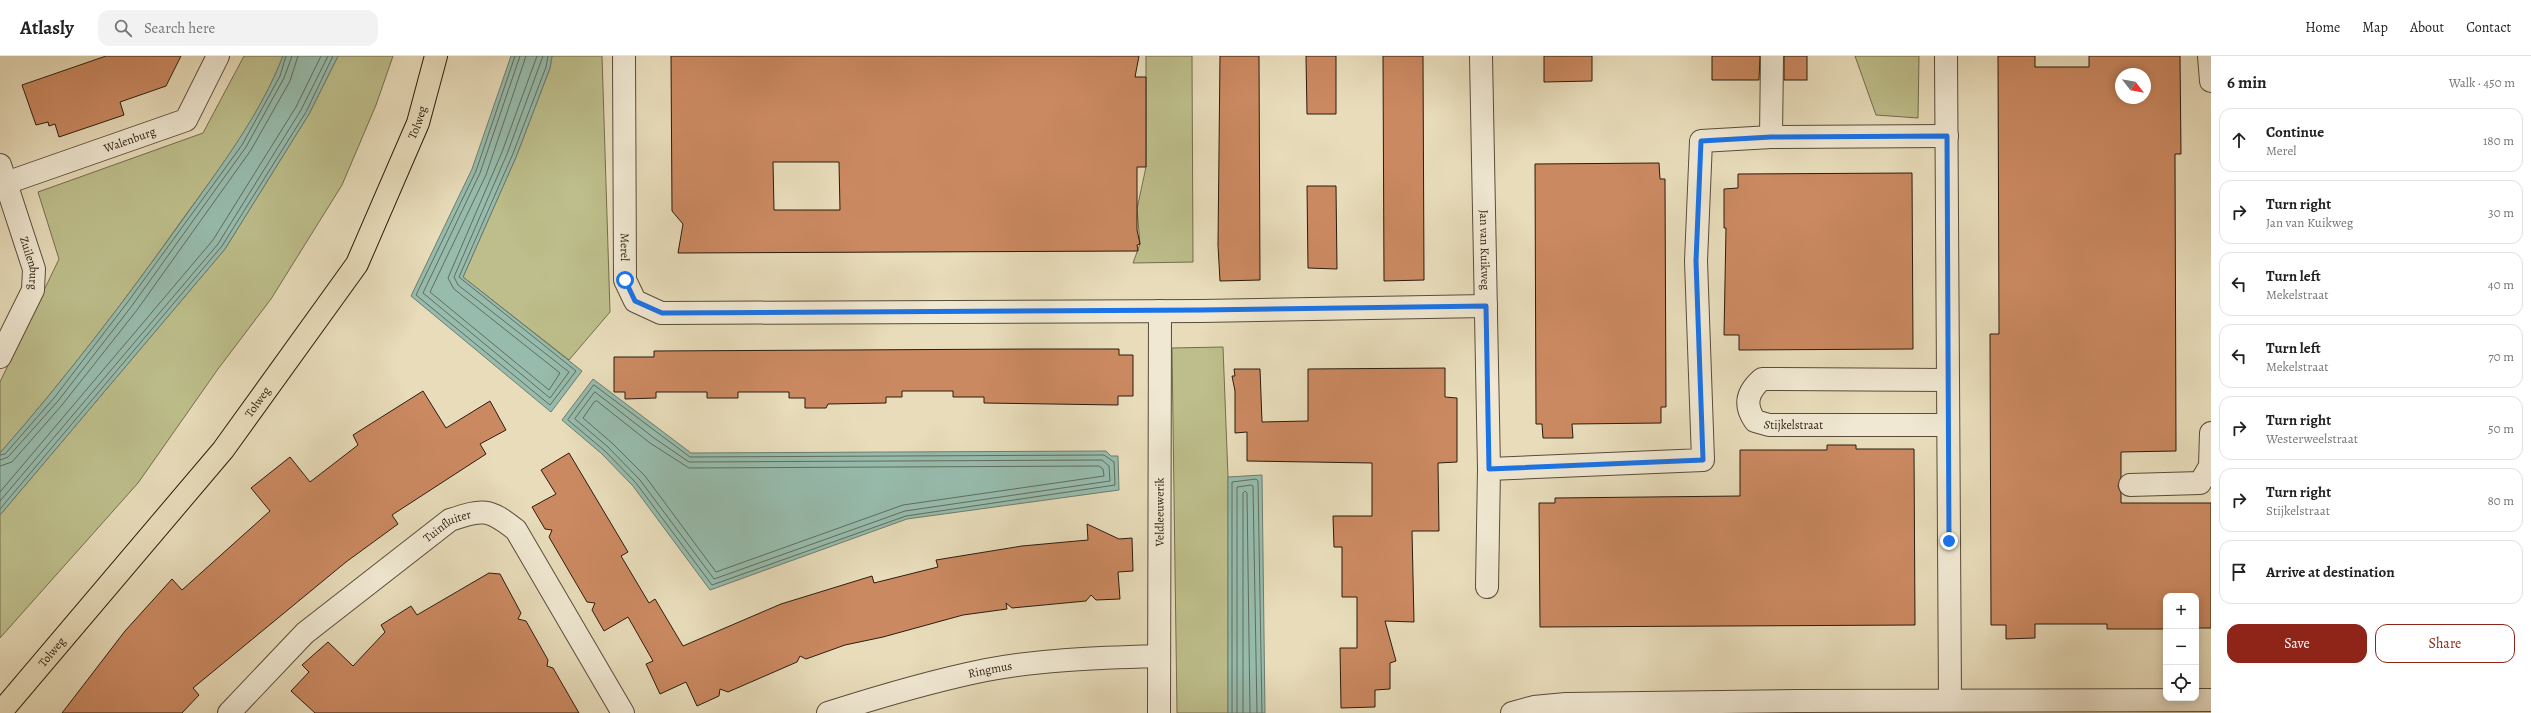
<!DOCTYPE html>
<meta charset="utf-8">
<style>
body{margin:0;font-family:Alegreya,serif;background:#f2f2f2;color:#222}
.controls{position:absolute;right:12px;bottom:12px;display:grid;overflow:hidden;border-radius:8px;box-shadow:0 2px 10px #0003}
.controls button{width:36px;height:36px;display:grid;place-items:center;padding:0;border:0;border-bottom:1px solid #e0e0e0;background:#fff;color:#222;font:20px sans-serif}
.compass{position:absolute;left:2115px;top:12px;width:36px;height:36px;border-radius:50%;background:#fff;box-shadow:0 2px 10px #0003;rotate:121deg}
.stop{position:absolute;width:12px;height:12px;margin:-9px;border:3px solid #1a73e8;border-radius:50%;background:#fff}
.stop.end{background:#1a73e8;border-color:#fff;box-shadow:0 1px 4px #0008}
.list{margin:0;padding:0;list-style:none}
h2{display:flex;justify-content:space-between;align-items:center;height:52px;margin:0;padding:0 16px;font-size:17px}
h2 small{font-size:13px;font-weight:400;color:#767676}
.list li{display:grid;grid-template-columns:26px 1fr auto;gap:12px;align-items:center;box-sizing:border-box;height:64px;margin:0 8px 8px;padding:0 8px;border:1px solid #e0e0e0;border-radius:12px}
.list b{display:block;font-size:15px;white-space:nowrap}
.list p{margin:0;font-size:13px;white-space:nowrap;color:#767676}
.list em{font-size:13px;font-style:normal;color:#767676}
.actions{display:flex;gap:8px;padding:12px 16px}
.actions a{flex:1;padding:9px 0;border:1px solid #8f2418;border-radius:12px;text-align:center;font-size:14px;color:#8f2418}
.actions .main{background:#8f2418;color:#fff}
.icon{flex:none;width:22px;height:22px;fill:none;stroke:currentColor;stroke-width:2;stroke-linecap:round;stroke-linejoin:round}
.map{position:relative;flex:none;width:2211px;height:657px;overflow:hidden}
header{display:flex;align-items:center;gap:24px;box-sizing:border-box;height:56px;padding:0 20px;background:#fff;border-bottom:1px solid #e0e0e0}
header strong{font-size:19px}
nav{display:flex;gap:22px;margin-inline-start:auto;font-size:14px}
.search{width:280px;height:36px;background:#f2f2f2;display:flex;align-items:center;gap:10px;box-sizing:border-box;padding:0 14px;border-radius:12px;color:#767676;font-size:15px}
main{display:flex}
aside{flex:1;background:#fff}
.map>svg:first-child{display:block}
</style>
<header>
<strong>Atlasly</strong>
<div class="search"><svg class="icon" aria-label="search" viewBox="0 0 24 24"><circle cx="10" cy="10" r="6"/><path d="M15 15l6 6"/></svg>Search here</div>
<nav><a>Home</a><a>Map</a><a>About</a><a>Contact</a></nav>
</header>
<main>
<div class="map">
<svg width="2211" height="657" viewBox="0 0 2211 657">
<rect width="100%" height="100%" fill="#e8dcba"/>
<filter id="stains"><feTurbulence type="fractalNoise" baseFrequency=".005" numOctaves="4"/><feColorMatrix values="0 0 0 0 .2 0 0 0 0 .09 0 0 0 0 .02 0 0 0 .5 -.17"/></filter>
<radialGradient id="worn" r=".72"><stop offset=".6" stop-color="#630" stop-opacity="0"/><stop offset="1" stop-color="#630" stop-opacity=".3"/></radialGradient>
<g fill="#bdbe8b" stroke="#746d4d">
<path d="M244 0H283C260 60 220 112 182 164 125 245 65 323 0 397V326L59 203 38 136 203 77Z"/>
<path d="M338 0H393L376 49 342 129 271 243 218 313 138 427 0 582V459L225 193 309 58Z"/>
<path d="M552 0H602L610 256 569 304 463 221 516 101 550 12Z"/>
<path d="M1146 0H1192L1193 206 1133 207 1140 188 1137 153 1146 111Z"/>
<path d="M1855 0H1919L1918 62 1876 59Z"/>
<path d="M1223 291 1228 421V657H1177L1172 292Z"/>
</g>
<g fill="#97bcad" stroke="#6c7c6e">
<path d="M283 0H338L309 58 225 193 0 459V397C66 322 126 243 184 162 221 110 260 59 283 0Z"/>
<path d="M511 0H552L550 12 516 101 463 221 582 315 551 356 411 240 472 113Z"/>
<path d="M593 323 691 397 1106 395 1111 400H1118L1119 434 907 463 710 534 633 430 602 398 562 364Z"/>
<path d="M1262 419 1265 657H1228V421Z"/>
</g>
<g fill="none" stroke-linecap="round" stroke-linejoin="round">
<g stroke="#616c5e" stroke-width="1">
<path d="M515 0 476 115 416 239 550 349 576 315 459 221 512 100 546 11 548 0"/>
<path d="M520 0 480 117 423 237 550 342 569 316 458 229 454 221 507 98 543 0"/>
<path d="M526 0 486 119 430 236 549 334 560 317 454 233 448 222 502 96 537 0"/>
<path d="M594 329 690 401 1104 399 1114 406 1115 429 906 460 712 529 636 427 605 395 568 364Z"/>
<path d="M595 336 654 382 689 406 1102 404 1109 410 1110 425 905 455 714 523 640 424 608 391 575 363Z"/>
<path d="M597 345 650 387 689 412 1099 410 1103 413 1104 420 903 449 716 516 645 420 612 387 583 362 594 346Z"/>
<path d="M0 399 5 398 54 342 127 247 242 89 280 20 286 0"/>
<path d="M0 404 8 401 58 345 131 251 246 91 284 22 292 0"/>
<path d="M0 410 12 406 62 349 137 254 251 94 290 25 298 0"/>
<path d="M0 436 213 184 296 51 321 0"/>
<path d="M0 445 218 188 301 54 328 0"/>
<path d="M0 453 222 190 306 56 333 0"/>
<path d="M1232 657V426L1256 423 1258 425 1262 657"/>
<path d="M1237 657V431L1251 429 1253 430 1257 657"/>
<path d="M1243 657V437L1245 435 1247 437 1250 657"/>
</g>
</g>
<g fill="#cb8961" stroke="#2b1c0f" fill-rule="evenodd">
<path d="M106 0H181L166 30 120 46 124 59 59 81 55 68 49 70 48 66 36 69 22 29Z"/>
<path d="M671 0H1139L1135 21H1146V111H1137V174L1140 188 1137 189 1138 195 678 197 683 168 672 155ZM773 106H839L840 154H774Z"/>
<path d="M1220 0H1259L1260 224 1220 225 1218 189Z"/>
<path d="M1306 0H1336V58H1307Z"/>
<path d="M1383 0H1423L1424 224 1384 225Z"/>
<path d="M1544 0H1592V25L1544 26Z"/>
<path d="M1712 0H1760L1759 24H1712Z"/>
<rect x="1784" y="0" width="23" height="24"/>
<path d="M1998 0H2035V11H2089V0H2180L2181 98H2175L2176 395 2121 396V421L2118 430 2121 437V447H2211V572H2196V540H2166V573H2107V568H2035V582L2006 583V569H1991L1990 278H1999ZM2121 18H2145V42H2121Z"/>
<path d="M1659 107 1660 123H1665L1666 351H1661V367L1572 368 1573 382H1543L1542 368H1536L1535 108Z"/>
<path d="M1912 117 1913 293 1739 294V279H1724L1726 172H1724V133L1738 132V118Z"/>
<path d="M1307 130H1336L1337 213 1308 212Z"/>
<path d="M1033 293H1119V299H1133V340H1118V349L984 347V341H953V335H902V341H886V347L828 348 826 352H805V342H789V336H738V342H707V336H656V342L625 343V336H614V301H654V295Z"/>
<path d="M1445 312V341L1457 342V406L1438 407 1439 475H1412L1414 566 1385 565 1396 605 1390 607V633L1375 634V651L1341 652 1340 592H1357V541H1342V491H1334L1333 460H1372V407L1247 405V376L1235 377V335L1232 320H1235L1234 313H1260L1262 366 1308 365V313Z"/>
<path d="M423 335 446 372 490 345 506 374 480 388 486 398 392 459 398 468 346 506 193 632 199 639 182 657H62L125 575 172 523 182 534 270 455 251 432 290 401 310 426 358 389 353 379Z"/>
<path d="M1827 389H1856V393H1914L1915 569 1540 571 1539 447H1555V442L1740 440V394H1827Z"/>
<path d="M569 397 628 496 621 500 649 547 655 543 683 590 781 548 872 520 874 527 938 511 936 504 1022 490 1088 484 1087 468 1119 483 1132 482 1133 515 1118 516 1120 543 1096 544 1091 539 1086 545 1012 552 1006 547 1007 553 963 559 883 581 845 589 806 603 800 600 797 606 728 636 720 633 719 640 697 650 686 626 660 638 646 608 653 605 628 561 604 575 592 554 595 547 587 546 549 481 552 474 545 473 532 451 556 438 541 414Z"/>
<path d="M489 517 500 518 521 557 518 563 526 565 548 604 547 610 553 612 579 657H315L291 635 309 616 302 609 328 586 353 610 385 576 381 569 411 550 417 559Z"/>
</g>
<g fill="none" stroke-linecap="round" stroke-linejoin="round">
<g stroke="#5a4c3a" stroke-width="24">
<g id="minor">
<path id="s1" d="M624 0 625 224 635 245 661 257 1201 255 1486 250"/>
<path id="s2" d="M1481 0 1489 413 1487 531"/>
<path d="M1946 0 1950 644"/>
<path d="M2209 0 2211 25"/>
<path d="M1771 81 1772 0"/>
<path id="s3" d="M0 109 34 213 33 234 0 301"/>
<path id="s4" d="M6 127 186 64 218 0"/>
<path id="s5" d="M1948 324 1762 323C1747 336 1744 349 1755 365L1769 369H1948"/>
<path d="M1489 413 1703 404 1696 205 1701 85 1771 81 1947 80"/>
<path d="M2130 429 2200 427 2210 410 2211 377"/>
<path id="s6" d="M229 657 305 577 450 464C484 453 488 452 516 474L623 657"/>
<path id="s7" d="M828 657C881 640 932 625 986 614 1043 603 1101 602 1158 600"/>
<path id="s8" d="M1159 657 1160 255"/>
<path d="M1512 657 1534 651 1566 648 1797 645 2211 644"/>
</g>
</g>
<g stroke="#2b1c0f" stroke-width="24">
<g id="major">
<path id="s9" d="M0 657 223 394 357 208 418 67 436 0"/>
</g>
</g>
<use href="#minor" stroke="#f0e8d2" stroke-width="22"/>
<use href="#major" stroke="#e8dcba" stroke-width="22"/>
</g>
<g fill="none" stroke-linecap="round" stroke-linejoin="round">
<path stroke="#1a73e8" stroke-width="5" d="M625 224 635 245 662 257 1201 254 1486 250 1489 413 1703 404 1696 205 1701 85 1771 81 1947 80 1949 485"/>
</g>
<g text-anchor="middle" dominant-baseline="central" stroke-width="3" stroke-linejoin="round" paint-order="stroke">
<g font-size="12" fill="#2b1c0f" stroke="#f0e8d2">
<text stroke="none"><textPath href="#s9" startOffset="728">Tolweg</textPath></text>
<text stroke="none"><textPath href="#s4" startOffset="131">Walenburg</textPath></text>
<text stroke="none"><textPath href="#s1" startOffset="191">Merel</textPath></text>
<text stroke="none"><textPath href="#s2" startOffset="194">Jan van Kuikweg</textPath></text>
<text stroke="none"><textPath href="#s3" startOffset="103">Zuilenburg</textPath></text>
<text stroke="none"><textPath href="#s9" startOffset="404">Tolweg</textPath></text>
<text stroke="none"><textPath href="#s5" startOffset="273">Stijkelstraat</textPath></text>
<text stroke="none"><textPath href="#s8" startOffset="201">Veldleeuwerik</textPath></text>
<text stroke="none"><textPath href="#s6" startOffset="289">Tuinfluiter</textPath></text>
<text stroke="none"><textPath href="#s9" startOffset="80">Tolweg</textPath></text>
<text stroke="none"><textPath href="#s7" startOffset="168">Ringmus</textPath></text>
</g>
</g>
<rect width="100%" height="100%" filter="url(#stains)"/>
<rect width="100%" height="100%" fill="url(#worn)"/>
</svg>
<div class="controls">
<button>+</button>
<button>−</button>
<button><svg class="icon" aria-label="locate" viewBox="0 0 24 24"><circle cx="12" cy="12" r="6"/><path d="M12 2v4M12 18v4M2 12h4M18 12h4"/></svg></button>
</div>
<svg class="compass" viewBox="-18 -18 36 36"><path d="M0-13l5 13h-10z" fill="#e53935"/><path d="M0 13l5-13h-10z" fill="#767676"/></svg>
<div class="stop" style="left:625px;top:224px"></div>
<div class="stop end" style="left:1949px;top:485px"></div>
</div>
<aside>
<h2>6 min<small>Walk · 450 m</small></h2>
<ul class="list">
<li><svg class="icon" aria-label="ahead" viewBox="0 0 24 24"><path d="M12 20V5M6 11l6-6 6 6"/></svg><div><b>Continue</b><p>Merel</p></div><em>180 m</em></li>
<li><svg class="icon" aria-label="right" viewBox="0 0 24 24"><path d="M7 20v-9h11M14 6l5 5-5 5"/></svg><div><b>Turn right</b><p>Jan van Kuikweg</p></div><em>30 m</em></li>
<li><svg class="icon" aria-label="left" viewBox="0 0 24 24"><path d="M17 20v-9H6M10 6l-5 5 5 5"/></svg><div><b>Turn left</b><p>Mekelstraat</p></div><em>40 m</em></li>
<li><svg class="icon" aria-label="left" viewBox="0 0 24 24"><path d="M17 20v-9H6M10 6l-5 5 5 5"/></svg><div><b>Turn left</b><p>Mekelstraat</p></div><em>70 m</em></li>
<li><svg class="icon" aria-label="right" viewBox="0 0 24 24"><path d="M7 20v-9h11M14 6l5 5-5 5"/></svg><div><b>Turn right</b><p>Westerweelstraat</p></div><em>50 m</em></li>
<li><svg class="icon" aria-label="right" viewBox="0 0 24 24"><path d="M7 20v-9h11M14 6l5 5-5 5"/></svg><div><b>Turn right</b><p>Stijkelstraat</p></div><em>80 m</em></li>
<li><svg class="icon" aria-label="arrive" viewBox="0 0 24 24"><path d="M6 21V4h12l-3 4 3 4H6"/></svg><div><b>Arrive at destination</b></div></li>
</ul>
<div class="actions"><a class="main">Save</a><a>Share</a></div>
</aside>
</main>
